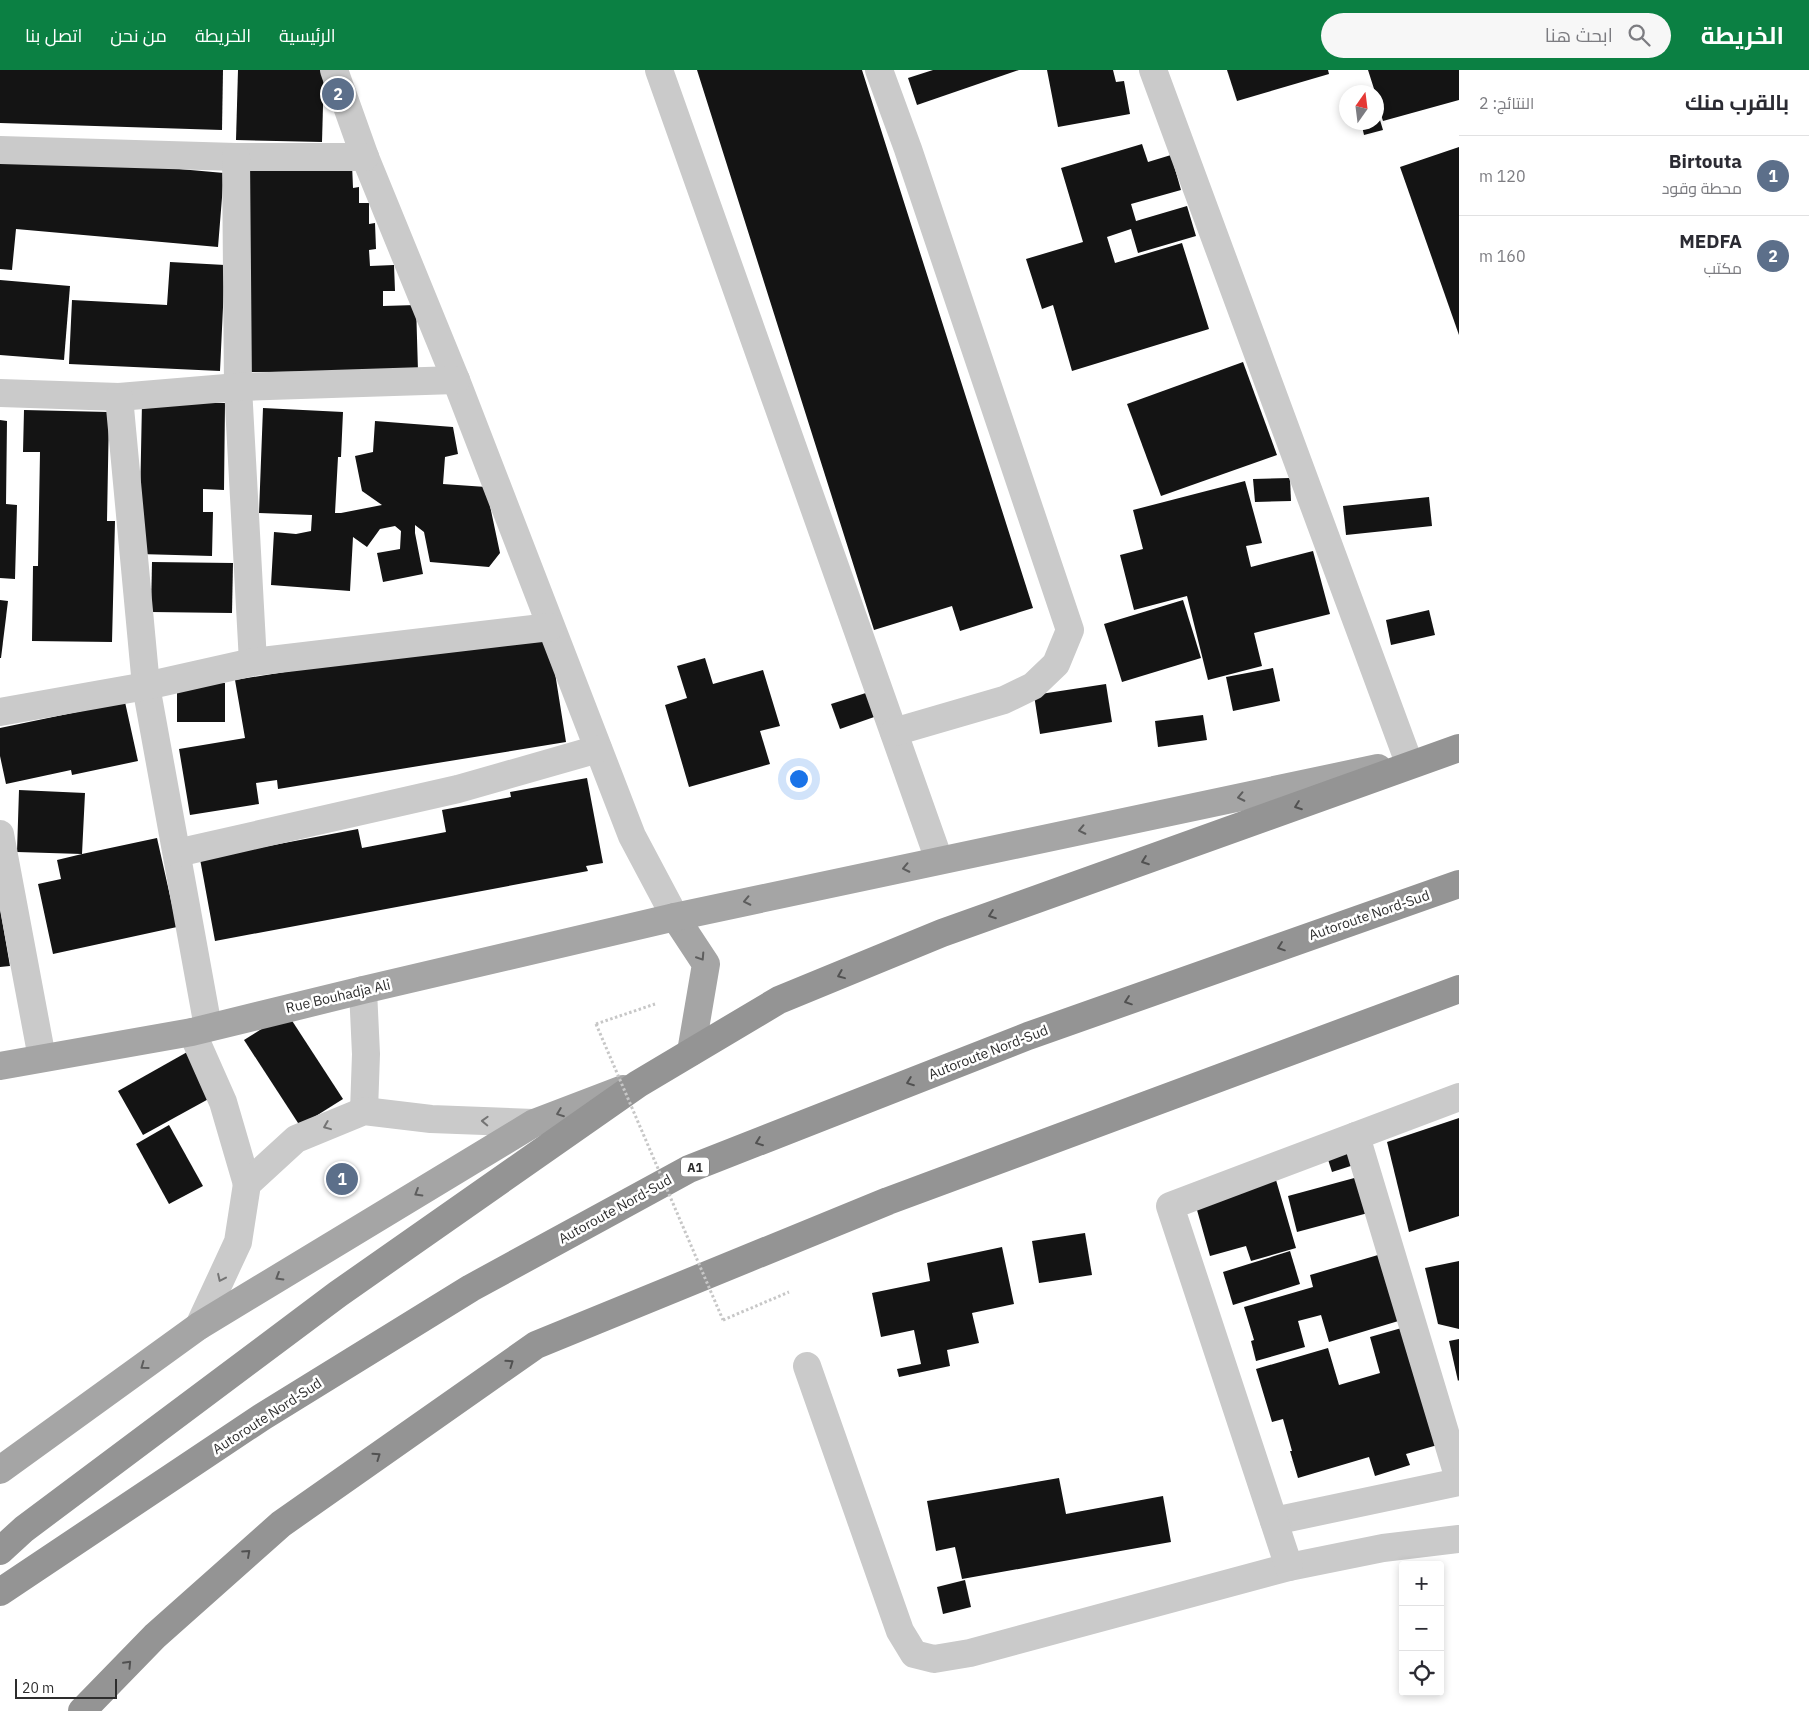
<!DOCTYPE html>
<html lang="ar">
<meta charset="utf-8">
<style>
body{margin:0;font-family:"IBM Plex Sans",Cairo,sans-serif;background:#f7f7f7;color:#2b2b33;direction:rtl}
.controls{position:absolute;right:15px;bottom:15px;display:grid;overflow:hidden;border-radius:5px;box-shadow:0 2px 8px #0003}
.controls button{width:45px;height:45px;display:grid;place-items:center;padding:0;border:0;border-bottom:1px solid #e1e1e2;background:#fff;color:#2b2b33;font:25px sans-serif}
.compass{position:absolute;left:1339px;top:15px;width:45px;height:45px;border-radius:50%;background:#fff;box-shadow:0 2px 8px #0003;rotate:14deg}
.scale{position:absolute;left:15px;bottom:12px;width:102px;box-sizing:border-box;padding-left:5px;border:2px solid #2d2d2d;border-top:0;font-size:14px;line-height:18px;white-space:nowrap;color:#2d2d2d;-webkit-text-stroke:4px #fff;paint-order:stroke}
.you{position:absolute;left:798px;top:708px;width:18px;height:18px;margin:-12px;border:4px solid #fff;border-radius:50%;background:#1a73e8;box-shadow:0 0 0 8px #1a73e833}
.badge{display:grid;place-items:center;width:32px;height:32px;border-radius:50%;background:#0b8043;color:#fff;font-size:16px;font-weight:700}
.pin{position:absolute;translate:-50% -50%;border:2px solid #fff;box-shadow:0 1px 5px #0006}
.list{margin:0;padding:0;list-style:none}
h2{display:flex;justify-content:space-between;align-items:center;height:65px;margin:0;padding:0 20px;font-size:21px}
h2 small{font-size:16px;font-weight:400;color:#7c7c81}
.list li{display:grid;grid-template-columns:32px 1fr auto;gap:15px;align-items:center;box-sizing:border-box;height:80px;padding:0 20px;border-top:1px solid #e1e1e2}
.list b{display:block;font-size:19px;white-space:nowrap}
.list p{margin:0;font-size:16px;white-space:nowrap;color:#7c7c81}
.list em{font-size:16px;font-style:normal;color:#7c7c81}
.icon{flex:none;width:28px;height:28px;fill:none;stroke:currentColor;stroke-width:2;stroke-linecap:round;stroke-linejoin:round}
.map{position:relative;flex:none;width:1459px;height:1641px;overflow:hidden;direction:ltr}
header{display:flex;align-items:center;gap:30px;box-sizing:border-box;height:70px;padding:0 25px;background:#0b8043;color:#fff}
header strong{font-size:24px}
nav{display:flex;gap:28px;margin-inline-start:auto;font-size:18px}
.search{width:350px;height:45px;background:#f7f7f7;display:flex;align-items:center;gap:12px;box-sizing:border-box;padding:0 18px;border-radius:28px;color:#7c7c81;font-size:19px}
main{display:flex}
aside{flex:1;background:#fff}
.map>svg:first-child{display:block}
</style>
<header>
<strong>الخريطة</strong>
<div class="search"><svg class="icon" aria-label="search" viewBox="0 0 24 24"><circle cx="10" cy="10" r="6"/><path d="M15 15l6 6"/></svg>ابحث هنا</div>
<nav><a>الرئيسية</a><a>الخريطة</a><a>من نحن</a><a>اتصل بنا</a></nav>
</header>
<main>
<aside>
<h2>بالقرب منك<small>النتائج: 2</small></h2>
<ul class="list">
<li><span class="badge" style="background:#5c6f8a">1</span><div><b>Birtouta</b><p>محطة وقود</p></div><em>120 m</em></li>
<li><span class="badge" style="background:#5c6f8a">2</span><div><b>MEDFA</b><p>مكتب</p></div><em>160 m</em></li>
</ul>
</aside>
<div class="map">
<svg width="1459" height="1641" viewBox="0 0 1459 1641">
<rect width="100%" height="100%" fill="#fff"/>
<g fill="#141414">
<path d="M0 0H223L222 60 0 53Z"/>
<path d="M238 0H324L322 72 236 70Z"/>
<path d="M697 0H862L1033 538 960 561 952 536 874 560Z"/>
<path d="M933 0H1019L917 35 908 8Z"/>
<path d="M1047 0H1113L1116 12 1124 11 1130 44 1058 57Z"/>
<path d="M1227 0H1328L1329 4 1237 31Z"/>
<path d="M1368 0H1459V30L1383 51 1376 29V22H1375Z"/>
<path d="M1377 40 1383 60 1364 65 1361 52H1376Z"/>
<path d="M1142 74 1148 92 1171 85 1181 120 1131 134 1136 151 1187 136 1196 166 1138 183 1131 159 1107 167 1115 193 1182 173 1209 259 1072 301 1053 235 1042 239 1026 189 1083 172 1061 98Z"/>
<path d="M1459 77V265L1400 97Z"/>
<path d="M0 83 224 103 218 177 16 159 12 200 0 199Z"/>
<path d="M352 94 353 118 359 117V133H369V154L375 153 376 179 369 180 370 196 394 195 395 221H383V236L416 235 418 301 250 302 240 97Z"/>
<path d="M170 192 225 195 220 301 69 294 72 230 167 235Z"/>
<path d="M0 210 70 216 64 290 0 285Z"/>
<path d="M1243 292 1277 385 1161 426 1127 334Z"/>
<path d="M142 332 225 333 224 420 203 419V442H213L212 486 139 484Z"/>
<path d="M263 338 343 342 341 387H338L335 443H341L382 435 362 421 355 386 373 382 375 351 453 357 458 384 445 387 443 414 486 417 500 483 489 497 430 492 424 462 415 455V463L423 504 383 512 377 483 400 479 401 461 395 456 380 459 367 477 353 467 350 521 271 515 274 462 296 464 311 461 312 445 259 443Z"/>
<path d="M24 340 109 342 107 451H115L112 572 32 571 33 496H38L40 382H23Z"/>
<path d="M0 350 7 351 6 434 17 435 15 509 0 508Z"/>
<path d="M1290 408 1291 431 1255 432 1253 409Z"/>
<path d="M1245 411 1262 473 1246 476 1251 497 1313 481 1330 544 1254 563 1262 596 1208 610 1187 526 1134 540 1120 485 1143 479 1133 440Z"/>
<path d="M1429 427 1432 456 1346 465 1343 436Z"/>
<path d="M152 492 233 493 232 543 151 542Z"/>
<path d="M0 530 8 531 1 588H0Z"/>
<path d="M1183 530 1201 588 1122 612 1104 554Z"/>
<path d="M1429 540 1435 565 1391 575 1386 550Z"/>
<path d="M548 559 566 672 278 719 277 710 256 713 259 734 190 745 179 679 245 668 235 610Z"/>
<path d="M705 588 713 614 763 600 780 656 760 661 770 694 689 717 665 635 687 628 677 596Z"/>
<path d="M1273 598 1280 631 1233 641 1226 607Z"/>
<rect x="177" y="613" width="48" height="39"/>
<path d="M1106 614 1112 652 1040 664 1034 625Z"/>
<path d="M869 622 877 646 840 659 831 634Z"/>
<path d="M125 632 138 691 72 705 71 700 6 714 0 686V658Z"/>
<path d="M1203 645 1207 670 1158 677 1155 651Z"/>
<path d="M587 708 603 793 586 796 588 801 215 871 200 789 358 759 362 778 446 762 442 740 511 727 510 722Z"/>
<path d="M19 720 85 723 82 784 157 768 177 857 53 884 38 814 61 809 57 790 82 784 17 782Z"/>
<path d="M0 838 10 896 0 897Z"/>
<path d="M287 943 343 1029 300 1056 244 970Z"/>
<path d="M189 981 214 1026 143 1065 118 1021Z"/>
<path d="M1459 1048V1146L1409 1162 1387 1072Z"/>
<path d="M169 1055 203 1116 169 1134 136 1074Z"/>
<path d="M1347 1073 1354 1095 1332 1102 1325 1080Z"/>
<path d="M1358 1107 1368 1143 1297 1162 1288 1126Z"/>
<path d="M1276 1110 1296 1178 1251 1191 1246 1176 1210 1186 1195 1133Z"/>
<path d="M1085 1163 1092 1205 1039 1213 1032 1171Z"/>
<path d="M1002 1177 1014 1234 972 1243 979 1273 947 1280 950 1296 899 1307 897 1299 921 1294 914 1260 881 1267 872 1223 930 1211 927 1193Z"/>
<path d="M1290 1181 1300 1214 1233 1235 1223 1202Z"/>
<path d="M1378 1185 1405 1249 1329 1272 1321 1245 1298 1251 1305 1277 1256 1291 1251 1271 1254 1270 1244 1237 1313 1217 1310 1205Z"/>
<path d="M1459 1191V1259L1438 1254 1425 1198Z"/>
<path d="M1405 1257 1441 1374 1406 1384 1410 1395 1375 1406 1369 1387 1298 1408 1290 1381H1292L1283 1349 1272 1352 1256 1299 1328 1278 1339 1315 1380 1303 1370 1267Z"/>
<path d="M1459 1269V1310L1458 1311 1449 1271Z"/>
<path d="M1059 1408 1066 1444 1163 1426 1171 1472 962 1509 955 1477 936 1481 927 1431Z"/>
<path d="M965 1510 971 1537 943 1544 937 1517Z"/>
</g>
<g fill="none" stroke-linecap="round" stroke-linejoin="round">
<g stroke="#c7c7c7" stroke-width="3" stroke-dasharray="2.5 2.5" stroke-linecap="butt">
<path d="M596 954 655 934"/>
<path d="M723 1250 789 1222"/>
</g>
<g stroke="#cacaca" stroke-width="28">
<path d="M334 0 365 87 456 310 632 766 675 847"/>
<path d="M659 0 939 790"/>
<path d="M879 0 908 79 1070 560 1056 594 1033 616 1004 630 894 662"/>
<path d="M1153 0 1408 690"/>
<path d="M0 80 236 87H365"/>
<path d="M236 87 238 317 253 592"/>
<path d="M0 323 119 327 238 317 456 310"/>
<path d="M119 327 146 616 208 957"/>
<path d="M0 642 146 616 253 592 550 557"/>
<path d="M0 764 42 988"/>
<path d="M177 783 458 719 598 679"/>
<path d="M363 920 366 984 364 1041"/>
<path d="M192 962 223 1032 247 1114"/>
<path d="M1356 1066 1459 1409"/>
<path d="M199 1256 238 1172 247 1114 296 1069 364 1041 431 1049 534 1053"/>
<path d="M807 1296 900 1561 914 1584 934 1589 970 1583 1289 1497 1383 1478 1459 1469"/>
<path d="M1274 1451 1459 1412"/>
<path d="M1289 1497 1170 1136 1459 1027"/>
</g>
<g stroke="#a5a5a5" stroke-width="28">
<path d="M675 847 706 894 691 982"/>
<path d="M0 996 192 962 363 920 675 847 1378 698"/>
<path d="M0 1400 199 1256 534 1053 623 1019"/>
</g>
<g stroke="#949494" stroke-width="28">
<path d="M0 1481 24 1459 338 1224 638 1014 779 930 942 863 1459 678"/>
<path d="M0 1522 262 1347 471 1218 689 1099 1028 966 1459 814"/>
<path d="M82 1641 155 1566 281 1454 536 1275 888 1131 1459 919"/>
</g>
<path stroke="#c7c7c7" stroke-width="3" stroke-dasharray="2.5 2.5" stroke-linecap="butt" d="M596 954 723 1250"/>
</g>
<defs><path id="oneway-chevron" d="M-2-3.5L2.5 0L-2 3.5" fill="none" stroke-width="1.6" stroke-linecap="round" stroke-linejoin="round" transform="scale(1.25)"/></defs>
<g stroke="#5d5d5d">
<use href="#oneway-chevron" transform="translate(1241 727) rotate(168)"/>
<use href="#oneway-chevron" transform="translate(1082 760) rotate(168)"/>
<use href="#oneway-chevron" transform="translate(906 798) rotate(168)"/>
<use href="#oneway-chevron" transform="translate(747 831) rotate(168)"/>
<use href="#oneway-chevron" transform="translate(701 887) rotate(57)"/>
<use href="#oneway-chevron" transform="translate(560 1043) rotate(159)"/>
<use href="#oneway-chevron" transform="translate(418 1123) rotate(149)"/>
<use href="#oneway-chevron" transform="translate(279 1207) rotate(149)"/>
<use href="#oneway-chevron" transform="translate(144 1296) rotate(144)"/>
</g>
<g stroke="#515151">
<use href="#oneway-chevron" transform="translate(1298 736) rotate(160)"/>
<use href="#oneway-chevron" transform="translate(1145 791) rotate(160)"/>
<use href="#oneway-chevron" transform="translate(992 845) rotate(160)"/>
<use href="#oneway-chevron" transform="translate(1281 877) rotate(161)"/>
<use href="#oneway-chevron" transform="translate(841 905) rotate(158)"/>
<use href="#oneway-chevron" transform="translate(1128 931) rotate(161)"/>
<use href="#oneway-chevron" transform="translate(910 1012) rotate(159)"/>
<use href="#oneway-chevron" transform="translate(759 1072) rotate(159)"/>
<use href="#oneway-chevron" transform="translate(510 1293) rotate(-35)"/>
<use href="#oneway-chevron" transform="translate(377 1386) rotate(-35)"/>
<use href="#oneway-chevron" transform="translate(247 1483) rotate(-42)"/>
<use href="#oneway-chevron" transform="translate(128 1594) rotate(-46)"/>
</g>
<g stroke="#747474">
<use href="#oneway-chevron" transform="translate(485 1051) rotate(-178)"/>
<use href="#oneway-chevron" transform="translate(327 1056) rotate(158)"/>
<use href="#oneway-chevron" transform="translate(221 1208) rotate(115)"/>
</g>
<g text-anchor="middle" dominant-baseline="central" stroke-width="5" stroke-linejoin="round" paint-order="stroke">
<rect fill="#fff" stroke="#6c6c6c" stroke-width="1" x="681" y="1087.5" width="28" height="19" rx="4"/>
<g font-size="12" font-weight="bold" fill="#2d2d2d">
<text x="695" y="1097">A1</text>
</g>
<g font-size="14" fill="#2d2d2d" stroke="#fff">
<text transform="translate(1369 845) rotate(-19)">Autoroute Nord-Sud</text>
<text transform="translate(338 926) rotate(-13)">Rue Bouhadja Ali</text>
<text transform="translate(988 982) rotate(-21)">Autoroute Nord-Sud</text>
<text transform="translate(615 1139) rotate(-29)">Autoroute Nord-Sud</text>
<text transform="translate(267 1346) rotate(-33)">Autoroute Nord-Sud</text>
</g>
</g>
</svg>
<div class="controls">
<button>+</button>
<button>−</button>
<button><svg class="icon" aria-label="locate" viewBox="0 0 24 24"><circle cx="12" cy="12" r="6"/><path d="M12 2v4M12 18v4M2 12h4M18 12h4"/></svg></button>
</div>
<svg class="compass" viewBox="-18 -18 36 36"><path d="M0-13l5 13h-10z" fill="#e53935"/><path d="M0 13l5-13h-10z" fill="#7c7c81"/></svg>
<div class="scale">20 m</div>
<div class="you"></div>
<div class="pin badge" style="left:342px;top:1109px;background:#5c6f8a">1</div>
<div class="pin badge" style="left:338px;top:24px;background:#5c6f8a">2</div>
</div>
</main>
